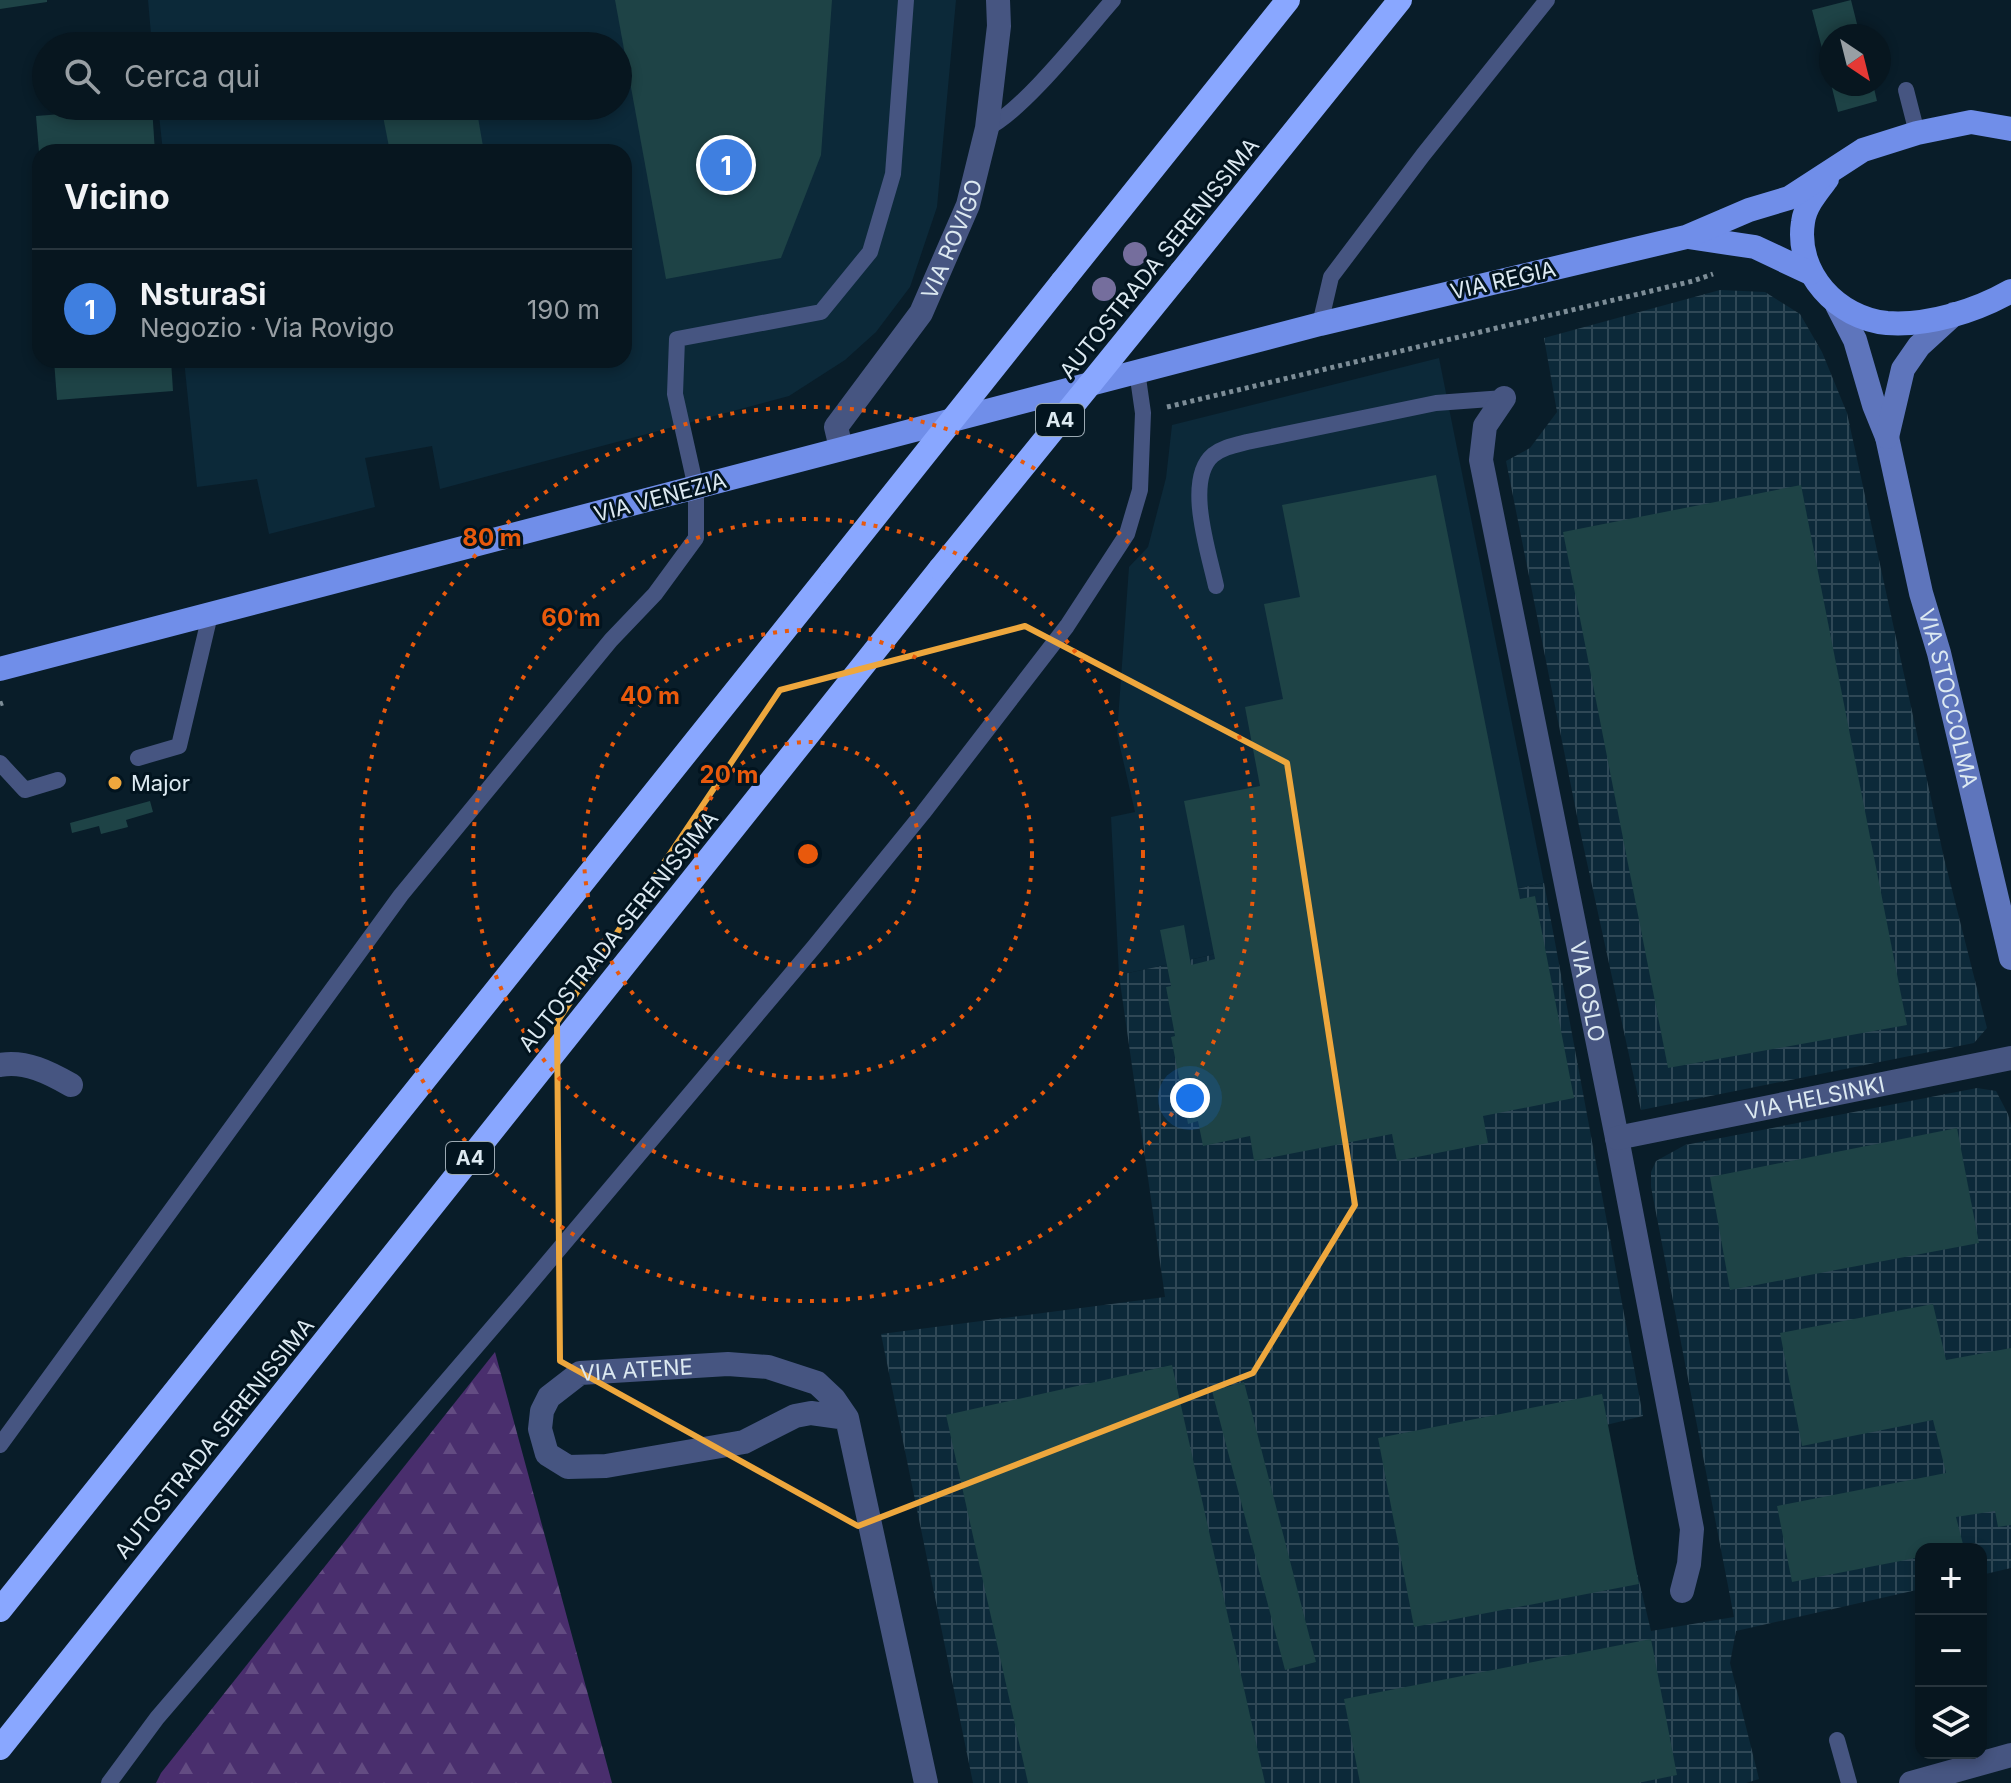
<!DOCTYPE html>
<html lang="it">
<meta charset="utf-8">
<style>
body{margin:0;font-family:Inter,sans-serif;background:#15232c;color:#f1f3f6}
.controls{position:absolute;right:24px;bottom:24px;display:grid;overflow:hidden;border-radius:16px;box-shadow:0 4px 12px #0003}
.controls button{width:72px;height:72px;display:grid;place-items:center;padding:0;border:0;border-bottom:2px solid #28353d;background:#07161f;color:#f1f3f6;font:40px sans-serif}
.compass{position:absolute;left:1819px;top:24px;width:72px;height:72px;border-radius:50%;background:#07161f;box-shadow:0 4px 12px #0003;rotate:145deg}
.you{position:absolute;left:1190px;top:1098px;width:28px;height:28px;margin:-20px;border:6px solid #fff;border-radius:50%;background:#1a73e8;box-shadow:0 0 0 12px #1a73e833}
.badge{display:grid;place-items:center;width:52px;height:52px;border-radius:50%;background:#8c9099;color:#fff;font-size:26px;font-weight:700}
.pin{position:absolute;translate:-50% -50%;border:4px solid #fff;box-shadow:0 2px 8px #0006}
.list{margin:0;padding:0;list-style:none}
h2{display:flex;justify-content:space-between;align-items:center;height:104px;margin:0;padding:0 32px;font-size:34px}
h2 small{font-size:26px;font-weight:400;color:#989fa4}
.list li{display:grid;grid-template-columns:52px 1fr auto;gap:24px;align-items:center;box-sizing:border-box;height:120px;padding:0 32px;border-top:2px solid #28353d}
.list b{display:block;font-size:30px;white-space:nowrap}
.list p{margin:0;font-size:26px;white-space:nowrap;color:#989fa4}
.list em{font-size:26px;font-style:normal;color:#989fa4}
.icon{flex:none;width:44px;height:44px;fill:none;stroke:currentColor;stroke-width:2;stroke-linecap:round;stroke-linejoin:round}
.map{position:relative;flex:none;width:2011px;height:1783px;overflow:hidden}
.search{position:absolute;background:#07161f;box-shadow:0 4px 12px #0003;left:32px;top:32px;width:600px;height:88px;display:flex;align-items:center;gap:20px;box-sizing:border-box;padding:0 28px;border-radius:44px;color:#989fa4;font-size:30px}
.panel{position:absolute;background:#07161f;box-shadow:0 4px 12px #0003;left:32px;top:144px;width:600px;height:224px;border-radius:24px}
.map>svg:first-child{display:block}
</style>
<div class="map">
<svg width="2011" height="1783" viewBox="0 0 2011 1783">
<defs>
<pattern id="industrial-grid" width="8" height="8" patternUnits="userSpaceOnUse" patternTransform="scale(2)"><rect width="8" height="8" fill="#0c2939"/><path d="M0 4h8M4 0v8" fill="none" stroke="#2f4856"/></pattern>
<pattern id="forest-firs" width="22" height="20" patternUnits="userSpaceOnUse" patternTransform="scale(2)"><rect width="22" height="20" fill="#492e6d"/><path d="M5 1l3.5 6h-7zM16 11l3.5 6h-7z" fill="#634c82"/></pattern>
</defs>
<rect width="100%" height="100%" fill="#091d29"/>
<g fill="#0c2939">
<path d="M148 0H956L937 207 910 287 876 332 845 360 789 396 440 489 432 446 365 458 375 507 269 534 257 479 197 487 184 360H624V152H163L158 106H618V46H152Z"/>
<path d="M1439 358 1544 883 1119 975 1111 817 1135 812 1117 734 1129 567 1148 547 1166 478 1172 425Z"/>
</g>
<g fill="url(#industrial-grid)">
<path d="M1720 290 1765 292 1800 314 1822 352 1847 413 1944 858 1987 1028 1974 1043 1641 1110 1579 826 1506 461 1530 448 1557 412 1544 338Z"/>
<path d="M1544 883 1643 1416 1602 1426 1651 1631 1734 1617 1651 1187V1172L1656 1161 1685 1145 1977 1088 1996 1091 2008 1114 2011 1125V1568L1981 1575V1549H1921V1589L1736 1631 1730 1663 1759 1779 1746 1783H973L881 1334 1165 1297 1119 975Z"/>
</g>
<path fill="url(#forest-firs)" d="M495 1352 612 1783H156L161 1773Z"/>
<g fill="#1e4346">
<path d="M0 0H47V2L0 9Z"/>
<path d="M615 0H832L821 155 781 258 666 279Z"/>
<path d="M1851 0 1860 36H1831L1830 79 1812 10Z"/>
<path d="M441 32 444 46H379L377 38Z"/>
<path d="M316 37 317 46H245V44Z"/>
<path d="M1831 84H1873L1877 101 1838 112Z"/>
<path d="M218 106H269V108L219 113Z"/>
<path d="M381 106H476L484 152H390Z"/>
<path d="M152 107 155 152H39L36 116Z"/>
<path d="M54 360H171L173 391 57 400Z"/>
<path d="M1436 475 1520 899 1535 896 1574 1098 1483 1116 1488 1143 1397 1161 1392 1134 1254 1161 1250 1136 1203 1146 1198 1121 1188 1124 1171 1037 1175 1036 1166 987 1171 986 1160 930 1184 925 1191 965 1215 959 1184 801 1260 786 1245 707 1283 699 1264 604 1300 597 1282 505Z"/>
<path d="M1801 485 1907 1025 1668 1068 1563 532Z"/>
<path d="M150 801 153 812 126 820 128 827 101 834 99 826 72 833 70 823Z"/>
<path d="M1957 1128 1979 1243 1730 1290 1710 1177Z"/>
<path d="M1933 1304 1946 1360 2011 1348V1525L1998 1527 1995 1511 1956 1517 1964 1548 1921 1549V1557L1792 1582 1777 1506 1946 1473 1933 1420 1802 1446 1780 1333Z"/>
<path d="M1172 1365 1265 1783H1028L946 1415Z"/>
<path d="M1244 1382 1316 1662 1285 1670 1212 1391Z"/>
<path d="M1602 1394 1639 1584 1414 1627 1378 1438Z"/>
<path d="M1651 1639 1677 1775 1638 1783H1360L1344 1699Z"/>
</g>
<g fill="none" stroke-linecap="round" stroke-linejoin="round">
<g stroke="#7d8d97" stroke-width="5" stroke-dasharray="4 4" stroke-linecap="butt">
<path d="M1167 407 1693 281 1713 274"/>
<path d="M0 704 3 703"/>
</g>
<g stroke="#465581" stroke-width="16">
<path d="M1906 90 1917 133"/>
<path d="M987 128C1023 111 1084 33 1113 0"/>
<path d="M1320 324 1331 277 1423 155 1547 0"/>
<path d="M1216 586C1209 553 1184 480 1213 455 1223 447 1235 445 1247 442L1436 403 1504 398"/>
<path d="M138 758 179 746 210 615"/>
<path d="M0 763 25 790 58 780"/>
<path d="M0 1445 401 895 611 640 655 594 696 538V488L675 394 677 339 821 312 870 252 893 174 906 0"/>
<path d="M1837 1740 1849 1783"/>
<path d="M109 1783 157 1718 517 1299 814 947 923 813 1067 626 1127 534 1140 490 1143 413 1137 371"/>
</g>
<g stroke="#465581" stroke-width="24">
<path id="s1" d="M1504 398 1485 426 1481 460 1617 1138 1692 1529 1689 1564 1682 1591"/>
<path id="s2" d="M841 448 836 427 921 313 968 205 987 128 999 26 998 0"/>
<path d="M0 1065C25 1060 50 1073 71 1085"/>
<path id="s3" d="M1617 1138 2011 1058"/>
<path id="s4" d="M847 1418 811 1413 795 1416 744 1442 606 1466 568 1467 547 1454 540 1429 542 1411 549 1397 580 1373 728 1364 768 1367 817 1383 834 1399 847 1418 926 1783"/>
<path d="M1911 1783 2011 1755"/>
</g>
<g stroke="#5e75bc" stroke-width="24">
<path id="s5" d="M1837 305 1855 340 1874 405 1887 437 1921 593 1939 653 2011 958"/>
<path d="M1887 437 1903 369 1919 346 1954 314"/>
</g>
<g stroke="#708ee9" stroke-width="24">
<path d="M1827 179C1817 192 1805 206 1803 222 1795 273 1837 318 1887 323 1928 326 1976 311 2011 291"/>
<path d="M1688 237 1755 247 1810 273"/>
<path d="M0 669 1320 324 1686 237 1749 210 1789 198 1863 150 1917 133 1971 122 2011 129"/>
</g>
<g stroke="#89a7ff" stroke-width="24">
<path d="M1181 272 1400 0"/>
<path d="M1062 282 1288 0"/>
<path d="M0 1610 831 572"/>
<path d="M0 1748 940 569"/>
</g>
<g stroke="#89a7ff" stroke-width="24">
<path d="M940 569 1181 272"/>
<path d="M831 572 1062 282"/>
</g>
</g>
<g fill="#756e9d">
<circle cx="1135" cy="254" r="12"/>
<circle cx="1104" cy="289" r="12"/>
</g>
<path fill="none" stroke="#eea73d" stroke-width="6" stroke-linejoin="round" d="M1025 626 1287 763 1355 1205 1253 1373 858 1526 560 1361 557 1022 780 690Z"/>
<g fill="none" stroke="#e8590c" stroke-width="4" stroke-dasharray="4 8">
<circle cx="808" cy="854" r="112"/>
<circle cx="808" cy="854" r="224"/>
<circle cx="808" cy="854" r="335"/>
<circle cx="808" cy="854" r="447"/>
</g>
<circle fill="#eea73d" stroke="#02141f" stroke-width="3" cx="115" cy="783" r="8"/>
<g text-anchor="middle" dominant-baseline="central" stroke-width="6" stroke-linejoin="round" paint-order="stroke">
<g fill="#02141f" stroke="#9ba9b2" stroke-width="2">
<rect x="1036" y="404" width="48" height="32" rx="6"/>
<rect x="446" y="1142" width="48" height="32" rx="6"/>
</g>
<g font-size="20" font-weight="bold" fill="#dce9f1">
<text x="1060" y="420">A4</text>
<text x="470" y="1158">A4</text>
</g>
<g font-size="22" fill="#dce9f1" stroke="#02141f">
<text stroke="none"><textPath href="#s2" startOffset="244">VIA ROVIGO</textPath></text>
<text transform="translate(1159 258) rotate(-51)">AUTOSTRADA SERENISSIMA</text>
<text transform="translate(1503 280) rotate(-13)">VIA REGIA</text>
<text transform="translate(660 497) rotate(-15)">VIA VENEZIA</text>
<text stroke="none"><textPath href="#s5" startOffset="410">VIA STOCCOLMA</textPath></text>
<text transform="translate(618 931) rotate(-51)">AUTOSTRADA SERENISSIMA</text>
<text stroke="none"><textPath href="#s1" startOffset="610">VIA OSLO</textPath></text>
<text stroke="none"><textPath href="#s3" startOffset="202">VIA HELSINKI</textPath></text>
<text stroke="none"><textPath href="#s4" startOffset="468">VIA ATENE</textPath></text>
<text transform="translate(214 1438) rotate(-51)">AUTOSTRADA SERENISSIMA</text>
</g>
<g font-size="22" fill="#dce9f1" stroke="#02141f" text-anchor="start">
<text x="131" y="783">Major</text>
</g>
</g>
<circle cx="808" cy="854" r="12" fill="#e8590c" stroke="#02141f" stroke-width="4"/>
<g font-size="24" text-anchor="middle" font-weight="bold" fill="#e8590c" stroke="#02141f" stroke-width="6" stroke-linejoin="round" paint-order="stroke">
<text x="492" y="546">80 m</text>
<text x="571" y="626">60 m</text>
<text x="650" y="704">40 m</text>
<text x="729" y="783">20 m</text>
</g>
</svg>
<div class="controls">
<button>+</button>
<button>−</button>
<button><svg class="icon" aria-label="layers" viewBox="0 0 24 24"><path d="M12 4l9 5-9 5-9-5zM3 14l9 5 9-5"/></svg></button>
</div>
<svg class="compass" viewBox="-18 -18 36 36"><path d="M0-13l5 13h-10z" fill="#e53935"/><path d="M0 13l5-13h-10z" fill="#989fa4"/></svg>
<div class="you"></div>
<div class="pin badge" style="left:726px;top:165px;background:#3f7fe0">1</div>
<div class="search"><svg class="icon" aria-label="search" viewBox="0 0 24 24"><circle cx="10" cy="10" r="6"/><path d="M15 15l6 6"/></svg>Cerca qui</div>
<section class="panel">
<h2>Vicino<small></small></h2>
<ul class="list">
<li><span class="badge" style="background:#3f7fe0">1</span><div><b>NsturaSi</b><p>Negozio · Via Rovigo</p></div><em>190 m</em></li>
</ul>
</section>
</div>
